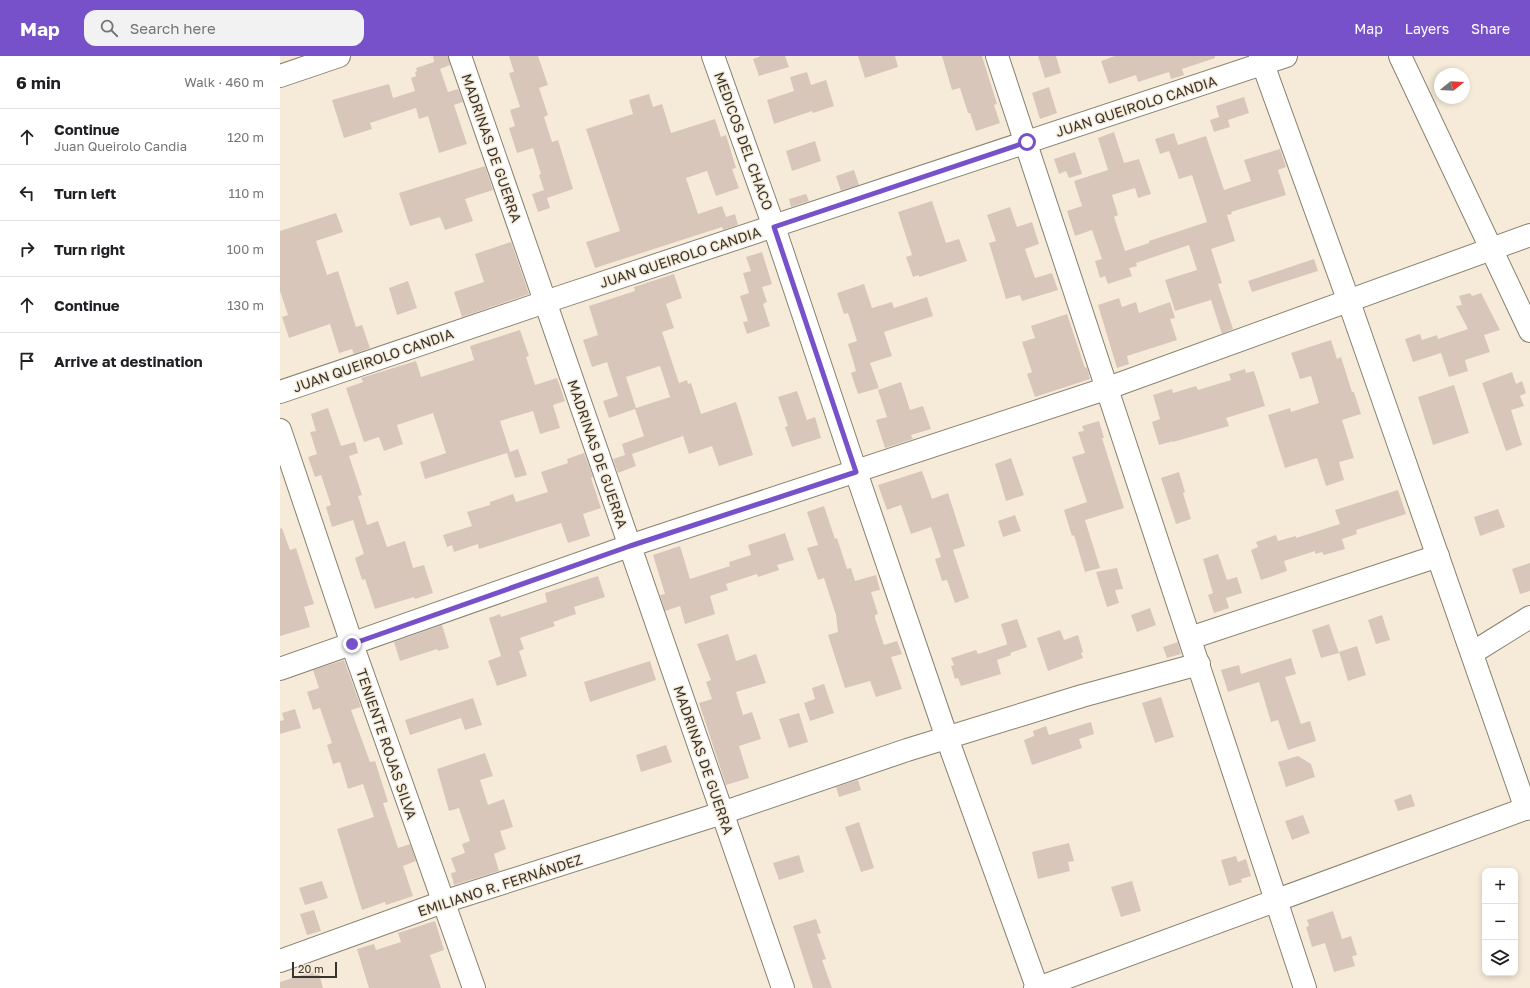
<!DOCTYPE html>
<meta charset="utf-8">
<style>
body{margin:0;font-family:"Golos Text",sans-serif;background:#f2f2f2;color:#202124}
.controls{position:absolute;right:12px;bottom:12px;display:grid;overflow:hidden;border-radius:8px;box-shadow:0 2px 6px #0003}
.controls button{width:36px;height:36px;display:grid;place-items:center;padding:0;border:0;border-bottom:1px solid #e0e0e0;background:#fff;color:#202124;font:20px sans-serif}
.compass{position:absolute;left:1154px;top:12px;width:36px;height:36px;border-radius:50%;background:#fff;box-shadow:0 2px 6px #0003;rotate:72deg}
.scale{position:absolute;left:12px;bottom:10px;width:45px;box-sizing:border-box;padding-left:4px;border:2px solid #39352e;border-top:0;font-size:11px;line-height:14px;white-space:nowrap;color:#39352e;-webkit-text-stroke:3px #f6ebd9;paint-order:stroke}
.stop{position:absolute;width:12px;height:12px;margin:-9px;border:3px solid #7751ca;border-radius:50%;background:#fff}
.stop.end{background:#7751ca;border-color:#fff;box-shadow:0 1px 4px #0008}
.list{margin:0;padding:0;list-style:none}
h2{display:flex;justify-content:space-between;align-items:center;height:52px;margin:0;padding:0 16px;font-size:17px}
h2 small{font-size:13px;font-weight:400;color:#757577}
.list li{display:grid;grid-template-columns:26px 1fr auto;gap:12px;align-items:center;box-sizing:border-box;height:56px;padding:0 16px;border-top:1px solid #e0e0e0}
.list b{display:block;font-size:15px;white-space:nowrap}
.list p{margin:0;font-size:13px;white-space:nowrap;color:#757577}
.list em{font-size:13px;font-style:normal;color:#757577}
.icon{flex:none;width:22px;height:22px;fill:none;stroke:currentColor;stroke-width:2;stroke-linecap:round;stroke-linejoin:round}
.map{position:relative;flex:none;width:1250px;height:932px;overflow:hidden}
header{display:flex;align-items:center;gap:24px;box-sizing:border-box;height:56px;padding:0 20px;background:#7751ca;color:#fff}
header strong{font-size:19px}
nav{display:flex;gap:22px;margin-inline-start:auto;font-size:14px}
.search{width:280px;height:36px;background:#f2f2f2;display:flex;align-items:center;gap:10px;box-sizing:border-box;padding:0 14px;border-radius:12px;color:#757577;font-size:15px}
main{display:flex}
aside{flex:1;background:#fff}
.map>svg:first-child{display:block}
</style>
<header>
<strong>Map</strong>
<div class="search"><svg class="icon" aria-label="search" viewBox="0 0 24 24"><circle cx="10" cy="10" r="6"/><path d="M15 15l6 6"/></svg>Search here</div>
<nav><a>Map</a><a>Layers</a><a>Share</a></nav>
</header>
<main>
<aside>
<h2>6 min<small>Walk · 460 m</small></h2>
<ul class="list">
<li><svg class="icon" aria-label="ahead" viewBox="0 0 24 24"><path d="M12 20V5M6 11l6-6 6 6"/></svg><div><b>Continue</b><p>Juan Queirolo Candia</p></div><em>120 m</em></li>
<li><svg class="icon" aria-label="left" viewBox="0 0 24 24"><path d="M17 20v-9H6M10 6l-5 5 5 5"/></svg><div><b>Turn left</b></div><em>110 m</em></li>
<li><svg class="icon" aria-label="right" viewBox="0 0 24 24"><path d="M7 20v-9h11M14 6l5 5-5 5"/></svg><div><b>Turn right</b></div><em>100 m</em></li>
<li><svg class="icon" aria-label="ahead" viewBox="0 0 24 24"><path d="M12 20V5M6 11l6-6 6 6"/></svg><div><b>Continue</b></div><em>130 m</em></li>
<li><svg class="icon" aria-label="arrive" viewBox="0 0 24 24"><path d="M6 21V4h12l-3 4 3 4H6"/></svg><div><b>Arrive at destination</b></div></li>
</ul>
</aside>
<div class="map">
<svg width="1250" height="932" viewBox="0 0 1250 932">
<rect width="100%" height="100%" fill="#f6ebd9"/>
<g fill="#d9c6bb" fill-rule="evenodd">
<path d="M153 0H168L170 9 160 13 168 36 178 33 183 46 174 49 187 88 159 97 148 60 139 63 136 52 90 67 92 73 64 82 52 44 109 28 113 42 135 35 131 22 136 20 135 16 137 15 136 12 154 6Z"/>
<path d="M229 0H258L268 29 259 32 268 59 264 61 272 86 278 84 293 133 267 142 270 152 258 156 252 138 264 134 259 119 261 118 253 92 237 97 229 72 235 70 230 54 240 51 229 17 234 16Z"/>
<path d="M481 0H505L509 11 479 20 473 3Z"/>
<path d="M578 0H615L618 11 585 22Z"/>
<path d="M662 0H702L717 48 714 49 720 67 696 75 690 57H688L680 32 672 34Z"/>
<path d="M758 0H776L781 17 765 22Z"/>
<path d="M835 0H935V2L902 13 904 19 891 23 889 16 858 26 856 19 829 28 821 5Z"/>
<path d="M527 16 531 29 546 24 554 50 533 57 532 55 494 68 487 44 514 35 510 21Z"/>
<path d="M769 31 777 57 760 63 752 37Z"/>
<path d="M369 38 373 51 382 48 391 77 435 63 441 81 446 79 456 112 452 113 459 132 436 140 427 115 406 122 418 158 442 150 446 161 455 158 458 169 443 174 442 171 315 212 306 186 340 175 306 73 353 58 349 44Z"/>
<path d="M964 41 969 57 948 64 950 71 934 76 930 64 939 61 936 50Z"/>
<path d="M834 76 844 107 859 103 871 138 858 142 855 132 832 139 838 159 834 161 845 195 869 187V185L927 166 912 119 899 123 889 95 880 98 875 83 894 77 898 89 926 80 944 134 971 125 964 104 1000 93 1006 111 998 114 1006 139 951 156 952 158 947 159 955 185 931 193 942 227 938 228 953 273 942 278 931 244 895 255 885 224 917 214 909 189 856 207 857 210 849 212 852 220 828 228 825 220 820 222 815 205 822 203 812 174 795 180 787 155 802 150 794 125 828 114 818 82Z"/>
<path d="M535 85 541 105 512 115 506 95Z"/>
<path d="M795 96 802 118 789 122 786 115 779 118 774 103Z"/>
<path d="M205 110 213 134 185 143 193 165 165 174 160 161 130 170 119 137Z"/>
<path d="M574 114 579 129 561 135 556 120Z"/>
<path d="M526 138 529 145 511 151 509 143Z"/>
<path d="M652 145 666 187 679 183 687 205 639 221V219L633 221 626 201 632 199 618 156Z"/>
<path d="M730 151 737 171 752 166 759 188 745 193 755 222 772 217 778 234 742 245 740 239 726 243 709 187 716 185 707 159Z"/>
<path d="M56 157 63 176 36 185 47 219 58 215 76 271 82 269 90 292 74 298 72 293 59 297 50 268 9 282 2 261 8 259 0 235V175Z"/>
<path d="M231 186 249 238 182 261 174 236 204 226 195 198Z"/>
<path d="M482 196 492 228 482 231 487 246 483 248 490 270 467 278 463 266 468 265 460 240 469 237 463 217 471 215 466 201Z"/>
<path d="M1034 203 1038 215 972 236 968 225Z"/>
<path d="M394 218 402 242 386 248 394 272 382 276 399 327 407 324 408 328 411 327 421 358 456 346 473 399 439 410 432 390 409 398 403 380 352 398 356 410 338 417 333 403 345 399 342 388 364 380 355 353 329 362 323 345 338 340 327 306 312 311 303 284 318 279 309 250 355 235 354 231ZM380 310 390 341 356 352 346 321Z"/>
<path d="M128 225 137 252 117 259 109 232Z"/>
<path d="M584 228 592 252 612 246 614 252 647 241 653 260 604 276 612 300 590 307 599 332 578 338 571 317 576 315 568 288 577 285 568 257 564 258 557 237Z"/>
<path d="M1190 237 1192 240 1201 237 1220 274 1204 279 1210 296 1185 304 1188 315 1169 321 1161 297 1133 306 1125 283 1140 278 1142 284 1157 279 1158 283 1188 273 1176 250 1182 249 1179 240Z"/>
<path d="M839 242 842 251 856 246 859 257 890 246 895 262 890 263 897 284 847 300 849 308 837 312 818 249Z"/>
<path d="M787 258 805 312 807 311 810 323 755 341 747 318 752 316 742 286 755 282 751 270Z"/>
<path d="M240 274 249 300 246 301 255 329 277 322 285 345 273 349 280 372 260 378 253 355 220 365 230 396 238 393 247 419 235 422 227 397 145 423 140 406 166 397 153 357 117 369 123 388 104 395 99 381 84 386 66 332 83 326 81 322 136 305 141 321 194 304 190 290Z"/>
<path d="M1051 284 1057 303 1061 301 1072 336H1074L1081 358 1062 364 1074 402 1059 406 1064 424 1046 430 1037 402 1005 412 988 359 1010 352 1011 356 1039 347 1031 320 1020 323 1011 297Z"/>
<path d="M965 313 966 317 974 315 985 350 946 362 949 370 893 386V385L879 389 872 366 880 363 873 339 892 333 893 337 916 330 918 334 951 324 949 318Z"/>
<path d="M1232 316 1236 328 1242 325 1246 337 1240 340 1244 350 1231 354 1242 389 1226 395 1202 327Z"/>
<path d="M621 326 630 354 643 350 651 373 631 379 633 383 605 392 596 364 607 361 598 334Z"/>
<path d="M1174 329 1189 377 1153 389 1138 341Z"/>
<path d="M517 335 527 364 535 361 541 382 512 391 505 371 508 370 498 341Z"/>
<path d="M48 352 61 390 75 386 78 397 69 400 82 439 78 440 87 469 98 465 107 491 125 485 133 512 144 509 153 537 135 543 134 541 95 553 85 523 82 524 75 502 84 498 73 464 52 471 46 451 51 449 41 419 35 421 28 401 37 398 30 376 36 375 31 358Z"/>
<path d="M819 365 824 382H822L844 452 805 464 820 512 805 516 794 479 792 480 784 454 807 446 792 401 805 397 798 376 804 375 802 370Z"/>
<path d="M304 397 313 421 311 422 321 452 303 458 310 480 288 487 281 467 199 493 198 488 174 496 172 489 167 491 163 479 192 470 187 456 210 449V446L233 438 236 446 268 436 261 416 288 407 287 403Z"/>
<path d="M731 402 744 439 726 445 715 408Z"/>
<path d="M642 415 652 443 668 437 685 490 673 494 689 542 675 547 667 524 662 525 655 503 661 501 651 471 631 478 621 449 607 454 598 429Z"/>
<path d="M899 416 905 436 903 437 911 463 896 468 881 422Z"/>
<path d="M1118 434 1126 458 1076 474 1077 478 1062 483 1065 493 1044 499 1042 496 1035 498V495L1004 505 1007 515 981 524 971 494 978 491 976 486 996 479 998 485 1016 480V482L1060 468 1055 454Z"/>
<path d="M544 450 555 483 557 482 567 513 571 512 575 525 596 519 600 534 591 536 598 558 595 559V562L604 589 617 585 622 598 611 601 622 633 596 641 590 625 565 632 548 579 558 576 556 559 544 522 538 524 527 492 538 489 527 456Z"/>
<path d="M1218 453 1225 471 1200 480 1194 461Z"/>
<path d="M735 459 741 475 723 481 718 465Z"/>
<path d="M2 472 10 494 16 492 34 548 24 551 30 571 0 580V473Z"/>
<path d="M505 477 514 504 497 509 499 514 478 521 477 518 446 528 448 534 430 540 435 558 405 568 400 550 385 555 380 539 385 538 373 499 400 490 410 523 450 510 449 506 471 499 468 489Z"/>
<path d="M938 498 947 524 957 521 962 537 946 542 949 552 934 557 928 539 933 537 923 503Z"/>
<path d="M1250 507V535L1240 538 1232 513Z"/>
<path d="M837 512 843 533 835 534 839 547 827 551 816 516Z"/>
<path d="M318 520 325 541 294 551 296 558 273 566 275 570 240 582 244 593 239 595 247 620 217 630 208 605 221 600 209 562 220 558 221 561 267 546 265 537Z"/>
<path d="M870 552 876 569 857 576 851 559Z"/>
<path d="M1102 559 1110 584 1096 588 1088 564Z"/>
<path d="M737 563 747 591 730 597 721 568Z"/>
<path d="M1049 568 1059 597 1041 602 1032 574Z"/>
<path d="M162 569 169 592 158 595 157 593 120 605 114 586Z"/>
<path d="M780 574 784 584 798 579 803 596 801 597 803 602 768 615 757 582Z"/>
<path d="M448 578 456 605 476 598 486 627 456 636 463 659 472 656 481 683 459 690 469 722 446 729 419 647 432 643 426 626 431 624 417 588Z"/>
<path d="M898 586 901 598 887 602 883 591Z"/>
<path d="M728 588 731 599 717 604 721 618 681 630 678 622 675 623 671 610 674 609 671 602 696 594 698 598Z"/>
<path d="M1077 590 1086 619 1068 625 1059 596Z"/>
<path d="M1011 602 1016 618 1005 621 1021 668 1030 665 1036 685 1008 694 998 664 991 666 979 626 948 636 941 614 959 609 961 618Z"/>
<path d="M64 604 81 651 71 654 90 706 95 705 108 746 103 747 118 792 130 788 136 805 123 810 133 840 106 849 105 846 82 854 57 773 94 761 83 728 68 733 60 706 53 708 47 689 52 687 40 652 33 654 27 636 39 632 33 614Z"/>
<path d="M370 605 376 624 310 646 304 626Z"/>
<path d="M544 628 554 657 530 665 524 647 535 643 532 632Z"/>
<path d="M881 641 894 681 875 687 862 647Z"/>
<path d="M193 642 202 669 185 674 181 662 130 679 125 664Z"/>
<path d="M15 653 21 672 0 678V665L4 664 2 657Z"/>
<path d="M519 657 528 686 509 692 499 663Z"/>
<path d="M811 666 814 678 799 683 802 692 752 709 744 684 754 680 753 675 766 670 769 679Z"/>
<path d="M386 689 392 706 361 716 356 699Z"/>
<path d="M205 697 213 720 200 724 208 749 224 743 233 771 220 775 226 793 214 798 219 815 174 829 171 817 176 816 171 802 185 797 182 788 190 785 179 752 169 755 157 713Z"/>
<path d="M1018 700 1031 708 1035 721 1006 731 998 706Z"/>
<path d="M578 724 581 734 559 741 556 731Z"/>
<path d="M1131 738 1135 750 1118 755 1114 744Z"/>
<path d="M1023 759 1030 777 1012 784 1005 765Z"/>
<path d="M579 766 594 812 581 816 565 771Z"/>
<path d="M789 787 794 805 788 806 790 815 758 823 752 796Z"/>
<path d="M519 799 524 816 499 824 493 807Z"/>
<path d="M956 800 958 806 966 803 971 820 961 823 962 826 949 830 941 804Z"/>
<path d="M42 825 48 842 25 849 19 832Z"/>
<path d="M852 825 861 855 841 861 831 831Z"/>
<path d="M34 854 41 875 27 879 20 858Z"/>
<path d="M1053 855 1062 883 1071 880 1077 899 1072 900 1075 910 1054 916 1045 887 1032 891 1026 871 1029 870 1027 864Z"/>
<path d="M536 863 541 877 537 878 546 903 542 904 552 932H533L513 870Z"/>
<path d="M155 865 164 894 150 899 161 932H89L77 893 94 888 96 894 121 886 118 877Z"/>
<path d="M38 914 43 932H0V926Z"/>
</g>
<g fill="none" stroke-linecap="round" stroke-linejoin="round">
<g stroke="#89806f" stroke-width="24">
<g id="minor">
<path d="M180 0 503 932"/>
<path d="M433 0 494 171 576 416 667 682 757 931 755 932"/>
<path d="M717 0 1025 932"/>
<path d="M980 0 1069 246 1246 753"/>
<path d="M1120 0 1250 275"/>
<path d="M0 20 59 0"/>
<path d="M0 336 265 246 1006 0"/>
<path d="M0 374 72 588 194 932"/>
<path d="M910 582 1158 500"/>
<path d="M1192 597 1250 561"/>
<path d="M0 613 349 490 828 332 1250 179"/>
<path d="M0 905 163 846 442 757 627 694 802 640 919 608"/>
<path d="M758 932 1250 751"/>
</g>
</g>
<use href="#minor" stroke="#fff" stroke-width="22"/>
</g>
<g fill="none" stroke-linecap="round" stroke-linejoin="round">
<path stroke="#7751ca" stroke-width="5" d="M72 588 350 490 576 416 494 171 747 86"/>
</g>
<g text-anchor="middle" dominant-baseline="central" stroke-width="3" stroke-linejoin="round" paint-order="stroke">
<g font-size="14" fill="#39352e" stroke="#f6ebd9">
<text transform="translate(856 50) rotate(-18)">JUAN QUEIROLO CANDIA</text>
<text transform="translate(464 85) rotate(70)">MEDICOS DEL CHACO</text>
<text transform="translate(212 92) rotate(71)">MADRINAS DE GUERRA</text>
<text transform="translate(400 201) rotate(-18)">JUAN QUEIROLO CANDIA</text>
<text transform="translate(93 304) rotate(-19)">JUAN QUEIROLO CANDIA</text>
<text transform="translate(318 398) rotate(71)">MADRINAS DE GUERRA</text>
<text transform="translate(107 688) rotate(71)">TENIENTE ROJAS SILVA</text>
<text transform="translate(424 704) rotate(71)">MADRINAS DE GUERRA</text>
<text transform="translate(220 829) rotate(-18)">EMILIANO R. FERNÁNDEZ</text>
</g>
</g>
</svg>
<div class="controls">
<button>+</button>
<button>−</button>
<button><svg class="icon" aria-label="layers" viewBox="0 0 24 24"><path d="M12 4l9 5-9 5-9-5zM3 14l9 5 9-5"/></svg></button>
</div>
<svg class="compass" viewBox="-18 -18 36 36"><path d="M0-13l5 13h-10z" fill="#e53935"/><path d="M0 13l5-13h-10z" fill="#757577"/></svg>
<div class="scale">20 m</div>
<div class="stop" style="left:747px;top:86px"></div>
<div class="stop end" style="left:72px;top:588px"></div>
</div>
</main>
